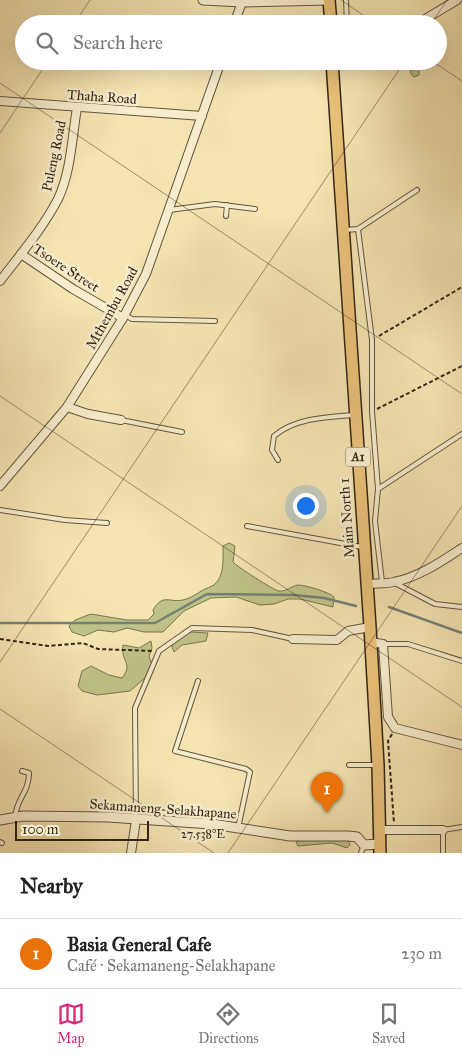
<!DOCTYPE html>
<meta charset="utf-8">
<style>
body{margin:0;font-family:"IM FELL Great Primer",serif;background:#f2f2f2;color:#222}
.scale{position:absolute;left:15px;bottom:12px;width:134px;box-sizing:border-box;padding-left:5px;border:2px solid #342717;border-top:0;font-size:14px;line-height:18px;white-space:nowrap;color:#342717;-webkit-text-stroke:4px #f8eece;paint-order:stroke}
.you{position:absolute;left:305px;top:505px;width:18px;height:18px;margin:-12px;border:4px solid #fff;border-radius:50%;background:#1a73e8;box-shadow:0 0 0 8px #1a73e833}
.badge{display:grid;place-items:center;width:32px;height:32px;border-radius:50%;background:#db2777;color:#fff;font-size:16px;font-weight:700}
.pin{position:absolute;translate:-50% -41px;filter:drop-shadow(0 1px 2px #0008)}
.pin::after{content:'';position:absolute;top:26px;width:18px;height:15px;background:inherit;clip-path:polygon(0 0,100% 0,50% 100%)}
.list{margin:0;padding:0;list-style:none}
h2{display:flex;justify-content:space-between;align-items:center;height:65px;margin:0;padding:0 20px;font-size:21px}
h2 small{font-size:16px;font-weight:400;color:#767676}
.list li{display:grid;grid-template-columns:32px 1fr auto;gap:15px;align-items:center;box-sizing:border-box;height:70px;padding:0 20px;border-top:1px solid #e0e0e0}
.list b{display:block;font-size:19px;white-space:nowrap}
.list p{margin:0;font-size:16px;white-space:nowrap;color:#767676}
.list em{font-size:16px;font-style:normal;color:#767676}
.icon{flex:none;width:28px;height:28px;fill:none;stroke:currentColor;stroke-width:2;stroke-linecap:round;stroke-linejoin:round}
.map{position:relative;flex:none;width:462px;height:853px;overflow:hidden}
.search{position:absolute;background:#fff;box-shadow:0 5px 20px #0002;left:15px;right:15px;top:15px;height:55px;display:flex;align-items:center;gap:12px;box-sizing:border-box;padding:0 18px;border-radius:28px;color:#767676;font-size:19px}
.sheet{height:135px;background:#fff}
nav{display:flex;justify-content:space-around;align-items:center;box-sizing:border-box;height:70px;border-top:1px solid #e0e0e0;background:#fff;font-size:14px;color:#767676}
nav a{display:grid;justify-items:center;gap:2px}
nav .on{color:#db2777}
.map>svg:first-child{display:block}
</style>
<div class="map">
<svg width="462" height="853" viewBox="0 0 462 853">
<rect width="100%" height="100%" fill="#f5e5b3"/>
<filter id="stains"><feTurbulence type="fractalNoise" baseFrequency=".004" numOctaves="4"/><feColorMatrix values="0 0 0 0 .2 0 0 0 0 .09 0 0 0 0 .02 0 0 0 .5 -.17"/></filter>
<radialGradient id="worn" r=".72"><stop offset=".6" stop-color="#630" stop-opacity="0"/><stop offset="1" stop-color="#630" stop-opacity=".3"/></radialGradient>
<g fill="#c0c389" stroke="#7a7550">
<path d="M409 61H419V75L414 77 411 74Z"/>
<path d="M229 543 235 546 233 562C236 566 275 591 279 591 286 592 291 586 298 585 305 585 329 592 334 597L333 607 300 599H288L274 604 260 605 236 597 211 598 184 611 163 632H144L127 628 114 632 98 630 84 636 72 632 69 626 75 620 91 614 127 620H148L154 614 153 610C163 593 169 603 183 600 192 598 197 593 205 589 207 588 210 587 212 586 225 579 223 558 223 546Z"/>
<path d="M191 632 208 633 206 641 182 645 174 652 172 647 175 637Z"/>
<path d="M151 641 152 648 149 656 152 665 146 677 130 691 97 695 82 691 78 686 82 671 91 666 109 675 122 678C134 663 120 661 123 645L139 648Z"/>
<path d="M302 840H348L350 845 347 848 332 843 298 846 296 842Z"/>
</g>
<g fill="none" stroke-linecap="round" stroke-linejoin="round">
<g stroke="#748175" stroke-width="2.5">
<path d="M389 607 462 633"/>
<path d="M0 623H155L207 594 294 595 324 598 356 606"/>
</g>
<g stroke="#64563e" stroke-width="6">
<g id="service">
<path d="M346 0 347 24"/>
<path d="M169 210 215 204 255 209"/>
<path d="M226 216 227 205"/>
<path d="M358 229 372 340V411L378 489"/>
<path d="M345 230 358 229 417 190"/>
<path d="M125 315 132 319 215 321"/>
<path d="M121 420 182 432"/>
<path d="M278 460 272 450 274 436C295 418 327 417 353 415"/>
<path d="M0 510 65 520 107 523"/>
<path d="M247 526 362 547"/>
<path d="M382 582 375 521 378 489 462 434"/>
<path d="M393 582 435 604 462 607"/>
<path d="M383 644H408L462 661"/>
<path d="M198 681 175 751 246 769 250 772 238 828"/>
<path d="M349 765H376"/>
<path d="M15 817C17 797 29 793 29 773L22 771"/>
<path d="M136 820 135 708 159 651 192 628 252 630 293 639"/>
<path d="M0 842 2 843"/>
<path d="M361 853 364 845"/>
<path d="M443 853V830L462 827"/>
</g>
</g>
<g stroke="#64563e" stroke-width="10">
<g id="minor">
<path d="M234 24 242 2"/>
<path d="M417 24 457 0"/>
<path d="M332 66 349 61"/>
<path d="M0 101 202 116"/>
<path d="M21 254 73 289 123 318"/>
<path d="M0 281C20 255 43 228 58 199 71 172 72 137 77 108"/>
<path d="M67 407 88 414 121 420"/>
<path d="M0 486 67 407 123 318 146 274 221 61"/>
<path d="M366 584C376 583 386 584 394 582 419 577 442 561 462 548"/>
<path d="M293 639 337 640 348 631 370 627"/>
<path d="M370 642 383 644 388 717 395 728 462 745"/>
<path d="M380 830H443"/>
<path d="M131 853 136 820"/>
</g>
</g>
<g stroke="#64563e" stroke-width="11">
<g id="tertiary">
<path d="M203 0 242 2 329 0"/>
<path d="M0 820 23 816 108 817 212 824 290 836H348L357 837 364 845 379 844"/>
</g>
</g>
<g stroke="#342717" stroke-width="14">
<g id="primary">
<path d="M329 0 331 24"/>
<path d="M332 61 370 627 378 765 380 853"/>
</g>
</g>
<g stroke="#342717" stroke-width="2" stroke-dasharray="4 2.5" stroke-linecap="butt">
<path d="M379 336 462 287"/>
<path d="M377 409 462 366"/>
<path d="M0 639 48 646 83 643 98 649 152 651"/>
<path d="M392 734 388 741 394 823"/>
</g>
<use href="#service" stroke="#f8eece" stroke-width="4"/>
<use href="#minor" stroke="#f8eece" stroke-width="8"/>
<use href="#tertiary" stroke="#f8eece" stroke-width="9"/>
<use href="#primary" stroke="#eac27a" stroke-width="11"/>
</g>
<path fill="none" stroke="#342717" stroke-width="1" stroke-opacity="0.45" d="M341 0 376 24M74 24 90 0M431 24 447 0M432 61 462 81M0 83 462 394M0 133 48 61M0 396 462 707M0 662 405 61M0 709 214 853M228 853 462 506"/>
<g text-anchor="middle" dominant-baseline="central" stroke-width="5" stroke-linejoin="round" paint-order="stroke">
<rect fill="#f8eece" stroke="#6f634e" stroke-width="1" x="345.5" y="447.5" width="25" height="19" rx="4"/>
<g font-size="12" font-weight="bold" fill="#342717">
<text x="358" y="457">A1</text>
</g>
<g font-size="14" fill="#342717" stroke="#f8eece">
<text transform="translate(102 97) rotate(4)">Thaha Road</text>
<text transform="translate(54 156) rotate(-78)">Puleng Road</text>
<text transform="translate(66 268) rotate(33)">Tsoere Street</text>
<text transform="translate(112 308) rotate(-61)">Mthembu Road</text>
<text transform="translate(347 518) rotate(-94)">Main North 1</text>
<text transform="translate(163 809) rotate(4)">Sekamaneng-Selakhapane</text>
</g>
</g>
<g font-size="12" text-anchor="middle" fill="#342717" stroke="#f8eece" stroke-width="5" stroke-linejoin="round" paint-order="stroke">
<text x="203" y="838">27.538°E</text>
</g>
<rect width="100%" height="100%" filter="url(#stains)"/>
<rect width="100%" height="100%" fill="url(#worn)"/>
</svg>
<div class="scale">100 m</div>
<div class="you"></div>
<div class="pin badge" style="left:327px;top:813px;background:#e8710a">1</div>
<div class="search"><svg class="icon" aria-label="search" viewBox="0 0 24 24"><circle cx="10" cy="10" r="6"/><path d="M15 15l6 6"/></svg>Search here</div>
</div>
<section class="sheet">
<h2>Nearby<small></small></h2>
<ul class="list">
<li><span class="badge" style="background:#e8710a">1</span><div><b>Basia General Cafe</b><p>Café · Sekamaneng-Selakhapane</p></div><em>230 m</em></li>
</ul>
</section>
<nav>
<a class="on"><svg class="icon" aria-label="map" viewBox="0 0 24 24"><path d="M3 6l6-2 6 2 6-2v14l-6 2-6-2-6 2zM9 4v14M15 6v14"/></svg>Map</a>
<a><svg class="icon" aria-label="directions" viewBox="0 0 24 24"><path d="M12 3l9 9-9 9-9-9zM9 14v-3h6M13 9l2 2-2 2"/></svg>Directions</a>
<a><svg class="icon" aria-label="saved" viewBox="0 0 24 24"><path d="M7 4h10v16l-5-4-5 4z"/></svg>Saved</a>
</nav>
